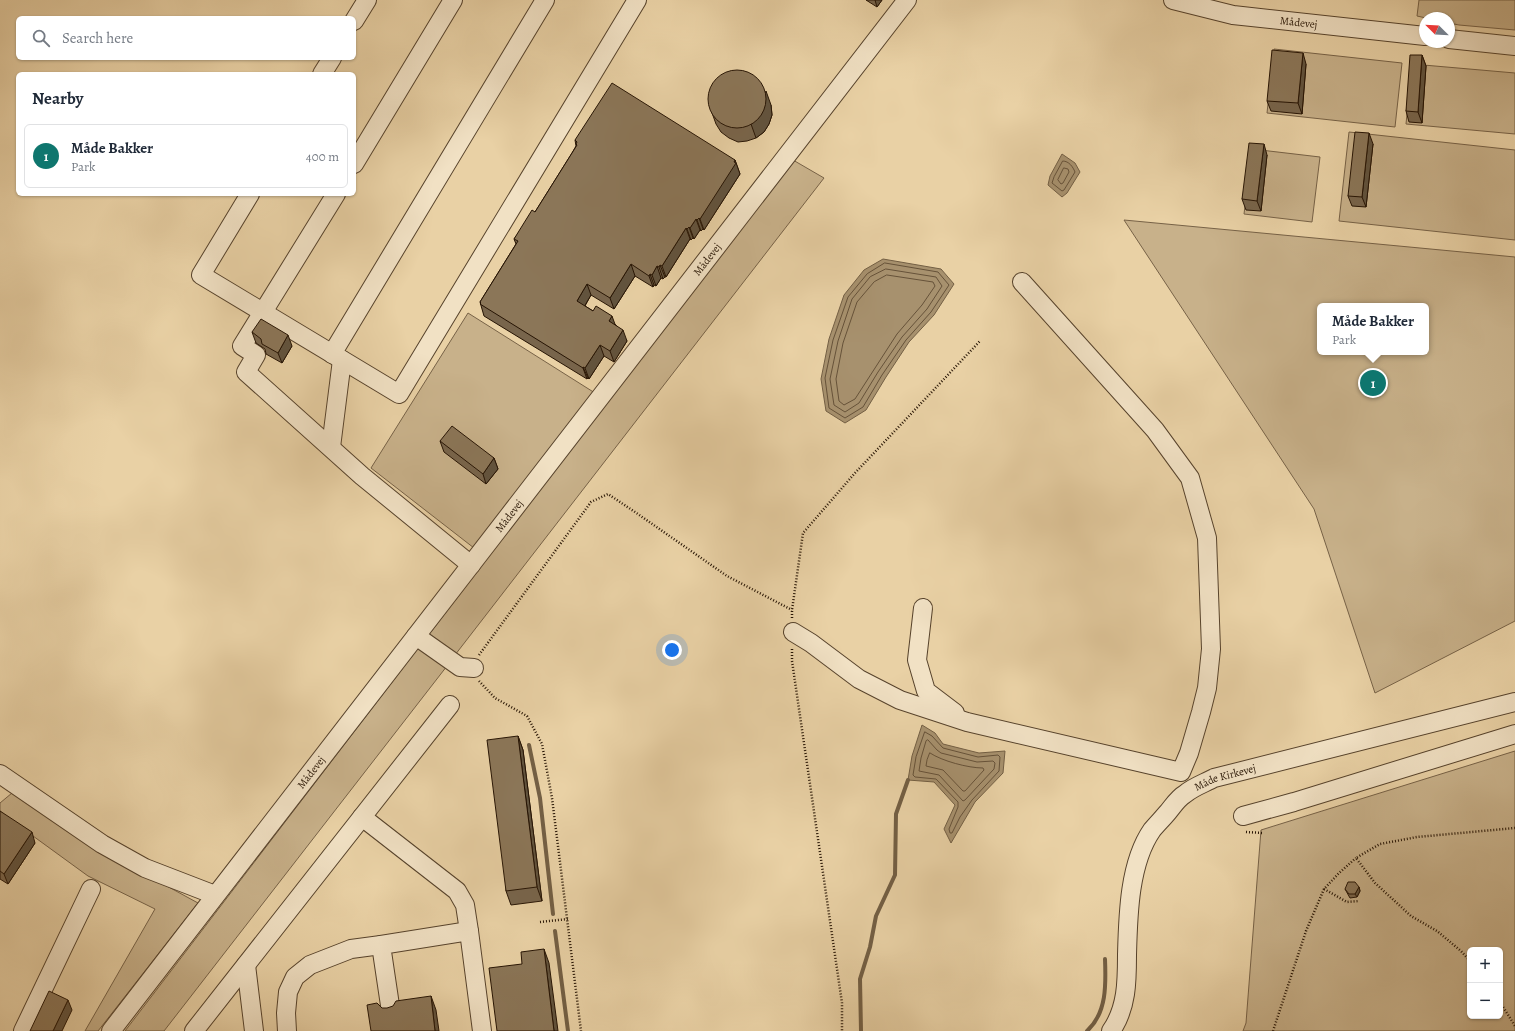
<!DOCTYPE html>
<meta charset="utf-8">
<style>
body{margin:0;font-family:Alegreya,serif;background:#f2f2f3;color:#1f2937}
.controls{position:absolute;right:12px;bottom:12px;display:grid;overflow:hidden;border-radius:6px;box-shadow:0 1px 3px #0004}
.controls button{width:36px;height:36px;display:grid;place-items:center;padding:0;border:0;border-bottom:1px solid #e0e1e3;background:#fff;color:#1f2937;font:20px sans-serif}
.compass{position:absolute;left:1419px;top:12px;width:36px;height:36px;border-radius:50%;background:#fff;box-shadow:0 1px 3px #0004;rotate:294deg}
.you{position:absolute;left:672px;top:650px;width:14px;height:14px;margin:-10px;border:3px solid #fff;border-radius:50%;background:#1a73e8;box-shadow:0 0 0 6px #1a73e833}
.badge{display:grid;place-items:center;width:26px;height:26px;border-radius:50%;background:#0f766e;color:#fff;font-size:13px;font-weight:700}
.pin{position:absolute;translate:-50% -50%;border:2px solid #fff;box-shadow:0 1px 4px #0006}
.popup{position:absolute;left:1317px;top:303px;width:112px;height:52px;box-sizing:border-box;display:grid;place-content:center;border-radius:6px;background:#fff;filter:drop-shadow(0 1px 3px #0005);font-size:13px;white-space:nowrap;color:#747a83}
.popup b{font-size:15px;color:#1f2937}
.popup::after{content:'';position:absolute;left:50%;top:100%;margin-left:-8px;border:8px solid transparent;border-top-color:#fff}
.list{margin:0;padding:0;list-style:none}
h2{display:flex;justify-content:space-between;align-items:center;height:52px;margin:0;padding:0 16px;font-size:17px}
h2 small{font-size:13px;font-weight:400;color:#747a83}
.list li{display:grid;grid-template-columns:26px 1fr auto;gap:12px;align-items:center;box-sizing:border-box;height:64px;margin:0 8px 8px;padding:0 8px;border:1px solid #e0e1e3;border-radius:6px}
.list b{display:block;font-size:15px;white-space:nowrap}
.list p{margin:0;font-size:13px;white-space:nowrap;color:#747a83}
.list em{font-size:13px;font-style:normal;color:#747a83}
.icon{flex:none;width:22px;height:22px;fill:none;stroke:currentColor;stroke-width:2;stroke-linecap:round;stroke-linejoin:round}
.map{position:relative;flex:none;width:1515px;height:1031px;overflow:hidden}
.search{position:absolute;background:#fff;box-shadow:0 1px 3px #0004;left:16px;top:16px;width:340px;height:44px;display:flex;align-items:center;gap:10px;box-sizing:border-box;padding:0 14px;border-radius:6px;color:#747a83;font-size:15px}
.panel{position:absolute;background:#fff;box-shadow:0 1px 3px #0004;left:16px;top:72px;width:340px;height:124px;border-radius:6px}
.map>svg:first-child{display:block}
</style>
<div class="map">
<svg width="1515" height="1031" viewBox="0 0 1515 1031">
<rect width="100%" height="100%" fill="#e9d1a5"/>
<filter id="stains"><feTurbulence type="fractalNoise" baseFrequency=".005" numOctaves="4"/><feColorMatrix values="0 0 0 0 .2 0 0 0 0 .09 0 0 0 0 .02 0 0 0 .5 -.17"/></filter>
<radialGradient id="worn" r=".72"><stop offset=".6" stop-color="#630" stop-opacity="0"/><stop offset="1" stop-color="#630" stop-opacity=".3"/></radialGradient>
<g fill="#c8b18a" stroke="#776247" fill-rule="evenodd">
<path d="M1419 0H1515V30L1459 25 1449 23V18H1426L1417 16Z"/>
<path d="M1274 49 1402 63 1395 127 1267 113Z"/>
<path d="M1412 64 1515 73V134L1406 124Z"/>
<path d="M1349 132 1515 150V240L1339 221Z"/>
<path d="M1252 149 1320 157 1312 222 1244 214Z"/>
<path d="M793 160 824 178 455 655 427 637Z"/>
<path d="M1124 220 1515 257V621L1375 693 1314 509ZM1320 306H1426V352H1320Z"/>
<path d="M468 313 595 393 474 548 371 468Z"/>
<path d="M419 647 447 666 164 1031H125Z"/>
<path d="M1515 751V1031H1243L1246 1023 1261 830ZM1470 950H1500V1016H1470Z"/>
<path d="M12 793 99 849 198 903 98 1031H85L155 909 88 876 0 812V803Z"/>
</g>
<g fill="#a7916e" stroke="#735f44">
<path d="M1062 154 1075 163 1080 172 1067 193 1062 197 1048 185 1050 176Z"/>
<path d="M883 259 941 269 954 284 934 315 909 342 886 377 866 410 845 423 826 411 821 379 829 339 844 295 864 270Z"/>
<path d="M922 725 935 733 943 744 979 753 1005 751 1003 773 975 802 951 843 944 829 955 805 934 782 908 780 912 756Z"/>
</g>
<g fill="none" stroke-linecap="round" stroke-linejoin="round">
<g stroke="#665239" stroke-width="1">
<path d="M1063 161C1069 161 1073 167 1075 172L1064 190 1062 191 1052 183 1054 177Z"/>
<path d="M1064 168 1068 169 1069 172 1063 183 1061 184 1058 180Z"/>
<path d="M885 263 938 272 949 285 931 312 906 340 882 375 863 407 845 418 829 408 825 378 833 340 848 297 867 274Z"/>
<path d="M886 269 936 277 942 286 927 309 902 337 878 372 859 403 845 412 834 405 830 379 838 341 852 299 870 277Z"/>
<path d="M887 275 933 282 935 286 922 305 897 334 855 399 844 405 839 401 836 379 843 343 857 302 874 282Z"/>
<path d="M925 732 932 736 943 748 978 757 998 755 1000 757 999 771 972 800 960 817 952 833H950L949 829 958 807V802L936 779 915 777 913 775 916 757Z"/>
<path d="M928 740 937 750 941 753 977 762 993 761 995 763 994 769 965 800 963 801 939 775 919 771 921 758 926 741Z"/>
<path d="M930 753C942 761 968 768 983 768L984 770 965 791H963L943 770 926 766 927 760Z"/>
</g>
<g stroke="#735f44" stroke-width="4">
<path d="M529 745 540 798 553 914"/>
<path d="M555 931 568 1031"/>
<path d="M861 1031 860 979 870 947 876 916 895 875 896 814 908 780"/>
<path d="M1087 1031C1107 1013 1106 984 1105 959"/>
</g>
<g stroke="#57432c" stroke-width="20">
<g id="minor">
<path id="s1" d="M1173 0 1233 15 1425 36"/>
<path d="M354 21 367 0"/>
<path d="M1449 39 1515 46"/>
<path d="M322 74 332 58"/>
<path d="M354 164 453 0"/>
<path d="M250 194 201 275 399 394 637 0"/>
<path d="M336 194 242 346 256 355 246 372 362 476 471 565"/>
<path d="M332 354 545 0"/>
<path d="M331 447 342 360"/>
<path d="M923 608 917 660 926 691 955 713"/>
<path d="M793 632 811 643 859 679 900 700 967 722 1181 772 1189 753 1201 712 1207 688 1211 649 1207 538 1190 478 1155 430 1022 282"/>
<path d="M416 636 460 667 474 668"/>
<path d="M0 774 102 844 145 868 215 895"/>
<path d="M1243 816 1294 802 1515 734"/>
<path d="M362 817 457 891 465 905 469 931"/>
<path d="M246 965 254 1031"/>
<path d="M391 1012 381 945 469 931 482 1031"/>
<path d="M23 1031 91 889"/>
<path id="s2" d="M111 1031 907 0"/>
<path d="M194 1031 450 705"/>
<path d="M287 1031 286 1013 288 992 295 977 310 965 351 949 381 945"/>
<path id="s3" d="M1111 1031C1127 1008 1127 981 1127 955 1128 916 1129 863 1152 830 1157 824 1163 818 1168 812 1173 806 1178 798 1185 794 1193 787 1205 783 1214 778L1515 702"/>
</g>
</g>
<g stroke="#261404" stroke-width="2.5" stroke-dasharray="1 2" stroke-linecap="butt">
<path d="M792 618V610L803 533 855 473 980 341"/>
<path d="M792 649V661L842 1003V1031"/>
<path d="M479 655 591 502 608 494 635 512 727 576 792 610"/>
<path d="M479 681 495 698 527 716 542 744 552 798 581 1031"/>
<path d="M1246 832 1263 833"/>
<path d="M1324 889 1347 902 1359 901"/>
<path d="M540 922 568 919"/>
<path d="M1470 961 1461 951 1437 931 1411 916 1375 883 1356 858 1380 844 1417 837 1515 828"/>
<path d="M1500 1002 1515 1026"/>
<path d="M1273 1031 1306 931 1324 889 1339 873 1356 858"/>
</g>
<use href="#minor" stroke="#f1e1c4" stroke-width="18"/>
</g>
<g fill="#78654c" stroke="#261404">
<path d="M866 0H882L877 7Z"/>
<path d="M1422 55 1426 66 1422 123 1409 122 1406 111Z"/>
<path d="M1306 64 1302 114 1271 111 1267 101Z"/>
<path d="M771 105 772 115 769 124 764 132 756 138 747 141 738 142 729 138 721 132 716 124 711 110Z"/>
<path d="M575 140 735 160 740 174 704 230 703 229 701 231 700 230 694 239 693 238 691 240 690 239 666 277H665L663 279 661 278 656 286 654 285 653 287 635 276 614 309 591 295 585 306 616 325 627 341 614 362 604 356 589 379 588 378 587 379 484 316 480 302 516 244 514 239 535 212 572 153 576 146Z"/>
<path d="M1373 144 1366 207 1352 206 1348 196Z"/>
<path d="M1267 155 1261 211 1246 210 1242 199Z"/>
<path d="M252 332 292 346 282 363 266 354 265 349 256 343Z"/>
<path d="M440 441 494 458 498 469 486 484 444 452Z"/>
<path d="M518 736 523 750 542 901 511 905 506 891Z"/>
<path d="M0 811 35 843 8 884 0 879Z"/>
<path d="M1359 887 1360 891 1357 897 1350 898 1345 889Z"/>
</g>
<g fill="#61533e" stroke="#261404">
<path d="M875 0H882L877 7Z"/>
<path d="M1303 53 1306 64 1302 114 1298 103Z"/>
<path d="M1422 55 1426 66 1422 123 1418 112Z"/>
<path d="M766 91 771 105 772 115 769 124 764 132 756 138 751 124Z"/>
<path d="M1369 133 1373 144 1366 207 1362 197Z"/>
<path d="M1264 144 1267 155 1261 211 1257 201Z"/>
<path d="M735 160 740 174 704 230 700 219Z"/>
<path d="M699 218 703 229 701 231 697 220Z"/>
<path d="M696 219 700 230 694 239 690 228Z"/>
<path d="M689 227 693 238 691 240 687 229Z"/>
<path d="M686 228 690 239 666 277 662 266Z"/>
<path d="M631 264 635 276 614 309 610 298Z"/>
<path d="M660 265 665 277 663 279 659 267Z"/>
<path d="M657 266 661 278 656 286 652 275Z"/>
<path d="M650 274 654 285 653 287 649 276Z"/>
<path d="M587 284 591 295 581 312 577 301Z"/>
<path d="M612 316 616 327 609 321Z"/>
<path d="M623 330 627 341 614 362 610 351Z"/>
<path d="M288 335 292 346 282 363 278 353Z"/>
<path d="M600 345 604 356 589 379 585 368Z"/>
<path d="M583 367 588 378 587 379 583 368Z"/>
<path d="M494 458 498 469 486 484 483 474Z"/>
<path d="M518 736 523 750 542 901 537 887Z"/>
<path d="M32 832 35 843 8 884 4 874Z"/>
<path d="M1359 887 1360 891 1357 897 1355 894Z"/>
<path d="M544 949 549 963 558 1031H554Z"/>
<path d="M431 996 436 1010 439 1031H435Z"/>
<path d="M68 1000 72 1010 62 1031H53Z"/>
</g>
<g fill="#8b7658" stroke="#261404">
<path d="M1272 50 1303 53 1298 103 1267 101Z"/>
<path d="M1410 55H1422L1418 112 1406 111Z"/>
<circle cx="737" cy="99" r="29"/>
<path d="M612 83 735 160 734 162 736 163 700 219 699 218 697 220 696 219 690 228 689 227 687 229 686 228 662 266 660 265 659 267 657 266 652 275 650 274 649 276 631 264 610 298 587 284 577 301 593 311 596 306 612 316 609 321 623 330 610 351 600 345 585 368 583 367V368L480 304 481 303 480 302 518 241 514 239 532 210 535 212 572 153 577 145 576 144 577 142 575 140Z"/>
<path d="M1355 132 1369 133 1362 197 1348 196Z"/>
<path d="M1249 143 1264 144 1257 201 1242 199Z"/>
<path d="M261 319 288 335 278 353 262 344 261 339 252 332Z"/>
<path d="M452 426 494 458 483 474 440 441Z"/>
<path d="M518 736 537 887 506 891 487 740Z"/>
<path d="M0 811 32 832 4 874 0 871Z"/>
<path d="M1348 882H1355L1359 887 1355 894H1349L1345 889Z"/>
<path d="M544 949 554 1031H497L489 968 522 964 521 952Z"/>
<path d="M49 991 68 1000 53 1031H30Z"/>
<path d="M431 996 435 1031H371L367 1005 377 1003 382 1008H387L393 1006 396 1001Z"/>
</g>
<g text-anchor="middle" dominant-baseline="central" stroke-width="3" stroke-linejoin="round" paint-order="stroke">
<g font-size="11" fill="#261404" stroke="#f1e1c4">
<text stroke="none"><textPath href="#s1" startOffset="128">Mådevej</textPath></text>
<text stroke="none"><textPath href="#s2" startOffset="975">Mådevej</textPath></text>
<text stroke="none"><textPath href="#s2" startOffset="651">Mådevej</textPath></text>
<text stroke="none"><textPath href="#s2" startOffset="327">Mådevej</textPath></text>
<text stroke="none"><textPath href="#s3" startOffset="301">Måde Kirkevej</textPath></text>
</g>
</g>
<rect width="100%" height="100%" filter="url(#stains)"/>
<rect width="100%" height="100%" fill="url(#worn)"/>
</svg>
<div class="controls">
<button>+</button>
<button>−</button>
</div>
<svg class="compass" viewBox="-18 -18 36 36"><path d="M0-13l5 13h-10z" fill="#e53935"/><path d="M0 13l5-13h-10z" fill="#747a83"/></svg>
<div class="you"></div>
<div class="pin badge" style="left:1373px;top:383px">1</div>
<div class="popup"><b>Måde Bakker</b>Park</div>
<div class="search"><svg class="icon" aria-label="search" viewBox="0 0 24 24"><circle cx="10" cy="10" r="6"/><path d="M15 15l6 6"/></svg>Search here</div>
<section class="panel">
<h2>Nearby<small></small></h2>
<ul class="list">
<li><span class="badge">1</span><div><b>Måde Bakker</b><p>Park</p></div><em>400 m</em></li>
</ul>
</section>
</div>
